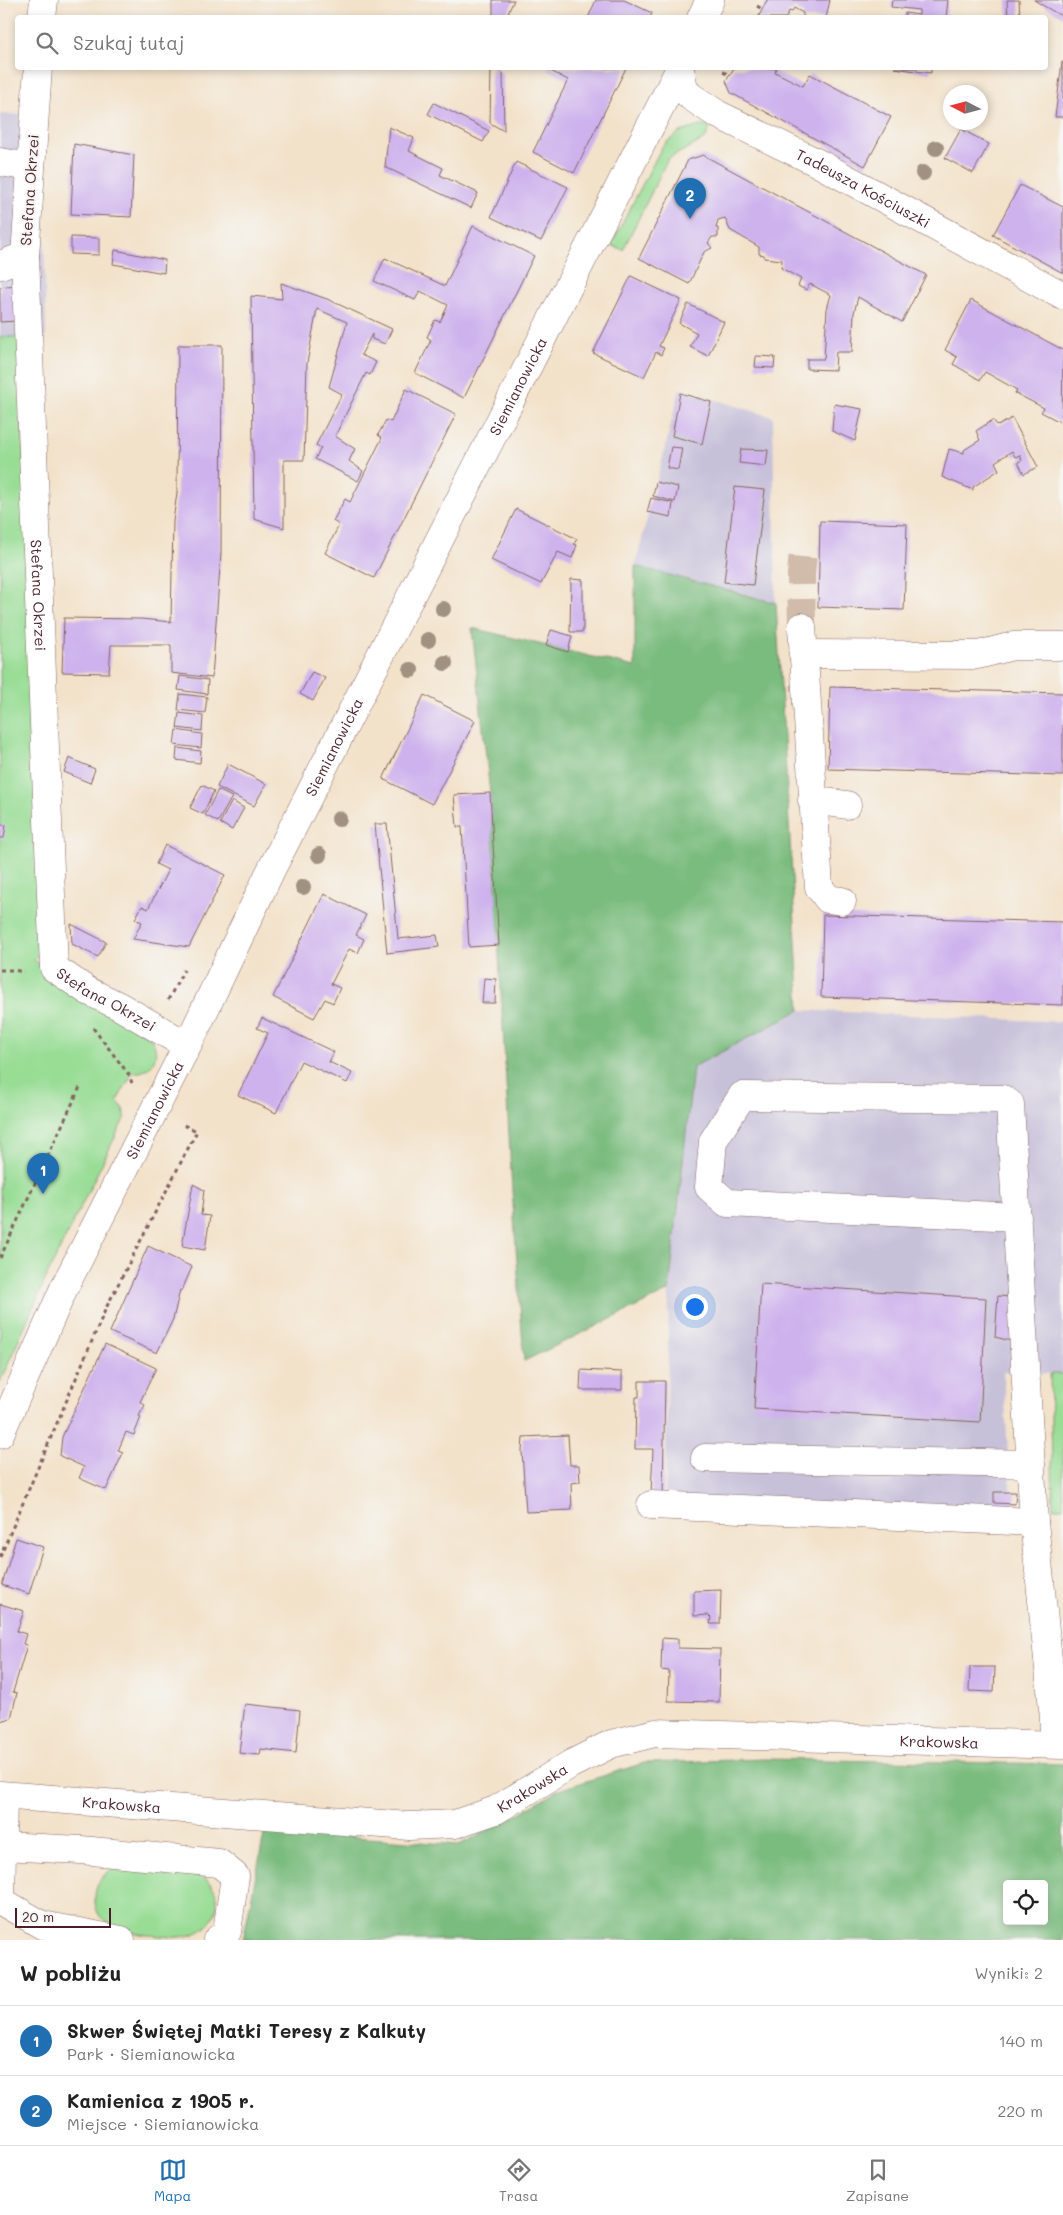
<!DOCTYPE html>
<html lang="pl">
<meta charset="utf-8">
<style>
body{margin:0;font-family:Mali,sans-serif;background:#f6f6f6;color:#222}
.controls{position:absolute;right:15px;bottom:15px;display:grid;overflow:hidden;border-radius:5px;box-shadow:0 2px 8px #0003}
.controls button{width:45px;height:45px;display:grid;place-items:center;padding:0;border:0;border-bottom:1px solid #e0e0e0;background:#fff;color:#222;font:25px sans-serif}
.compass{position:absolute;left:943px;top:85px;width:45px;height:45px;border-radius:50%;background:#fff;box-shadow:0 2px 8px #0003;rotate:276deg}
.scale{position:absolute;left:15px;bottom:12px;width:96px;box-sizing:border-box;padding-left:5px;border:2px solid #4a1f2b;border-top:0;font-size:14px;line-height:18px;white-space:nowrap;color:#4a1f2b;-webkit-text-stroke:4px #f6f6f2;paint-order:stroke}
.you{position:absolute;left:694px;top:1306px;width:18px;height:18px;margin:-12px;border:4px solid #fff;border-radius:50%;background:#1a73e8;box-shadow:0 0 0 8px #1a73e833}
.badge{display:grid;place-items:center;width:32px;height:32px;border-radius:50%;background:#1f6fb2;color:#fff;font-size:16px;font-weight:700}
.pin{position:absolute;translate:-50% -41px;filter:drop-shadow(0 1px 2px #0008)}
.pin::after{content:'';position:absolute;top:26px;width:18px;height:15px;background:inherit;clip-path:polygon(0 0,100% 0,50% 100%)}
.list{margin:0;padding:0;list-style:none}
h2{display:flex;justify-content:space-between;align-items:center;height:65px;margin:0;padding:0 20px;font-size:21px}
h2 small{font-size:16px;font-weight:400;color:#767676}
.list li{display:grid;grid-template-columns:32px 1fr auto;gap:15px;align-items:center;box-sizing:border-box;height:70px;padding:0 20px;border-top:1px solid #e0e0e0}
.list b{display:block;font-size:19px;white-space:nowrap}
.list p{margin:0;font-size:16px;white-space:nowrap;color:#767676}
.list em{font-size:16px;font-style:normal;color:#767676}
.icon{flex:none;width:28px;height:28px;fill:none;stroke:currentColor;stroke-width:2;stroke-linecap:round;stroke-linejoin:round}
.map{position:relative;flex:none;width:1063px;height:1940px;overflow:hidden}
.search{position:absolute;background:#fff;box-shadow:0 2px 8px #0003;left:15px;right:15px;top:15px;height:55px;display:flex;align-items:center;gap:12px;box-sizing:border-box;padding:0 18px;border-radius:5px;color:#767676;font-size:19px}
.sheet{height:205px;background:#fff}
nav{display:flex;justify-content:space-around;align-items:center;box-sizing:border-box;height:70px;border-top:1px solid #e0e0e0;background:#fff;font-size:14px;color:#767676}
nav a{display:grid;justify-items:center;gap:2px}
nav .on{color:#1f6fb2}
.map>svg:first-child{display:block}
</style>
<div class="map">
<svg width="1063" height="1940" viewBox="0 0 1063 1940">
<rect width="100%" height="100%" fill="#f6f6f2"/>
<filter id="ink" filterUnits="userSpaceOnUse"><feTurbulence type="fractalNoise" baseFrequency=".02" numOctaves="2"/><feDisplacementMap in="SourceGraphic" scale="10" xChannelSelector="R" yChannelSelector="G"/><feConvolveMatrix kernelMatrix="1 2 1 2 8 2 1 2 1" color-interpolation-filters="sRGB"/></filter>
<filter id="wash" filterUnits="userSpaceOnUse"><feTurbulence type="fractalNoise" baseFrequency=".0096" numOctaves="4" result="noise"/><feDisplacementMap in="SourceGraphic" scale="20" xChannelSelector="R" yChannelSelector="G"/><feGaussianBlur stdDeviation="1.12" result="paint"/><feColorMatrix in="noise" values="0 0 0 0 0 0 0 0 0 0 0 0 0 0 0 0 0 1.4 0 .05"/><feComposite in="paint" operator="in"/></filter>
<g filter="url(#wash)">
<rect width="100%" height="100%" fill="#f3e2ca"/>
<g fill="#c6c0d9">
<path d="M0 114 42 115 46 337H0Z"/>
<path d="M680 389 773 417 776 603 635 566Z"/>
<path d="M800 1010 1063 1022V1374L1003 1372 1013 1532 665 1511 669 1291 693 1067Z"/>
</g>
<g fill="#99dd95" stroke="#727e60">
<path d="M700 126H711L705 139 668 159 623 250 611 245 663 145 680 132Z"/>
<path d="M0 337H18L47 944 34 960 149 1037C163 1051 153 1075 133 1072L117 1101C123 1106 125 1112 124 1119L50 1269 0 1382Z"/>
<path d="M1050 1374H1063V1508H1053Z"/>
<path d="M116 1867C132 1868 188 1869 199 1875 232 1891 218 1940 172 1937 145 1934 92 1936 95 1896 96 1882 104 1873 116 1867Z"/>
</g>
<g fill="#7abc7e" stroke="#626e54" fill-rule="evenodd">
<path d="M635 566 776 603 800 1010 693 1067 669 1291 524 1361 512 1190 490 793 472 628 635 667Z"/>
<path d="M765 1759 1063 1764V1940H243L265 1830 459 1845 516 1816 555 1791 644 1763ZM1007 1884H1044V1921H1007Z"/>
</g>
<g id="blocks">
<g fill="#ceb2ed">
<path d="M493 0H514L507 15 512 18H493Z"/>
<path d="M596 0H624L652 13 650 18H588Z"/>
<path d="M767 0H830L826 18H803V13L794 8 792 12 789 11 786 18H758Z"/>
<path d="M892 0H948L946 18H905V13L919 15V10L891 7Z"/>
<path d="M1007 0H1019L1020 18H1008Z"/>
<path d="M1034 0H1063V17L1044 6Z"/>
<path d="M1062 62H1063V117H1055Z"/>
<path d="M491 68 503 73 504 131 490 123Z"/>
<path d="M545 68H626L574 173 533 152 568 80Z"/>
<path d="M734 68H777L775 72 803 86 810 74 891 117 865 166 731 93 726 81Z"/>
<path d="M894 68H931V73Z"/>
<path d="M434 103 489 131 483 142 428 114Z"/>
<path d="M389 127 414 138 409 151 443 168 440 175 478 193 471 208 385 167Z"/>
<path d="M961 129 989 144 973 173 945 158Z"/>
<path d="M74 144 134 155 131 217 71 214Z"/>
<path d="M703 155 926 275 902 322 858 297 854 313 852 352H836L835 370 807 369V359H824L827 309 831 295 810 284 806 290 798 286 801 279 781 268 782 260 764 258V255L759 254V247L730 230 725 218 718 220 716 228H718V237H712L708 243 712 248 704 252 689 284 639 258 688 160Z"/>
<path d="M516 162 568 187 541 241 491 217Z"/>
<path d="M1020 185 1063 207V273L993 235Z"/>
<path d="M473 226 534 256 464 398 415 373 431 340 427 337 435 320 440 322 448 305 420 291 415 300 374 281 385 258 445 286Z"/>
<path d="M71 237 99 238V255L71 254Z"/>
<path d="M115 250 165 260 164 273 113 264Z"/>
<path d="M631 276 681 300 659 346 664 348 661 355 656 352 644 377 593 353Z"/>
<path d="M281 283 327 299 392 329 385 344 372 339V334L361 355 376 362 370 375 366 373 335 436 355 449 349 461 363 471 358 481 315 459 321 448 316 445 342 394 329 387 347 322 317 309 307 363 304 460H284V528L254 519 251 296 282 299Z"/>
<path d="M14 285 17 321 0 322V287Z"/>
<path d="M971 300 1063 350 1062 423 1041 412 1044 408 1015 393 1017 390 985 372 980 380 953 364 957 357 945 350Z"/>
<path d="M688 304 724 322 708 356 690 347 697 333 679 323Z"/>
<path d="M178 345H222L221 553 212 678 171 673V645H111L109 673 62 672 64 618 141 619 171 622 173 521 177 493Z"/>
<path d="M756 356 775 357 774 368 755 367Z"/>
<path d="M406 389 456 414 374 578 325 553 339 525 333 521 345 499 350 502 382 438 378 435 386 420 391 422Z"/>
<path d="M680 393 711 402 702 444 672 436Z"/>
<path d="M834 404 862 409 855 441 832 431Z"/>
<path d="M1012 418 1038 467 1024 474 1018 462 1022 460 1020 455 1015 457 1012 451 995 462 999 470 973 487V490L942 477 949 449 964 453V450L980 440 976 431 993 420 998 426Z"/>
<path d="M671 447 682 448 678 470 667 468Z"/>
<path d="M741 449 768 450 766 466 739 463Z"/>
<path d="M656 482 678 487 675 502 653 496Z"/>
<path d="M735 487 765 490 753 585 724 582Z"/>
<path d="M651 498 673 503 671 517 647 512Z"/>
<path d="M516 509 577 539 574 544 577 545 572 558 558 552 541 584 491 560Z"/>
<path d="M820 521 907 524 904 610 818 607Z"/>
<path d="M571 579 583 580V632H570Z"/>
<path d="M551 630 572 636 568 652 546 645Z"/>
<path d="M312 672 325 678 313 701 300 694Z"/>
<path d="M180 676 208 680 207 694 178 690Z"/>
<path d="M830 687 1063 693V776L828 769Z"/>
<path d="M180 694 207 697 205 713 178 710Z"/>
<path d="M424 695 475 721 432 804 383 779Z"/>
<path d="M179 713 203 716 202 731 177 728Z"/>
<path d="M176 730 202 734 201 748 174 745Z"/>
<path d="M177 748 201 751 200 763 176 760Z"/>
<path d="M69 758 95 769 90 783 64 772Z"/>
<path d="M228 764 266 784 254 806 217 787Z"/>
<path d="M202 785 214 791 203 814 190 808Z"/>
<path d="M218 790 232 797 218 822 205 815Z"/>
<path d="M490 793 499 945 469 947 462 827H457L454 795Z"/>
<path d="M232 801 244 808 232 830 220 823Z"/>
<path d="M375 824H387L398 939 437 935 439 947 387 953Z"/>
<path d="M0 825H6L4 838H0Z"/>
<path d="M165 845 225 875 189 947 133 939 142 922 135 919 142 906 148 909 168 870 156 864Z"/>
<path d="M324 894 366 915 356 935 364 939 358 953 349 949 331 984 340 988 333 1003 325 999 314 1018 273 997Z"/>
<path d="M823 915 1063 922V1005L821 997Z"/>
<path d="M71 924 106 942 98 957 72 944Z"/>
<path d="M484 978 496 979 495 1003H482Z"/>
<path d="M262 1018 334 1052 329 1062 352 1073 347 1083 301 1061 276 1113 238 1095 268 1033 257 1028Z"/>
<path d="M193 1184 204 1190 201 1215 210 1216 205 1250 182 1246Z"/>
<path d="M148 1246 192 1267 182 1290H180L173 1319 157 1353 110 1332Z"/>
<path d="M761 1284 986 1298 980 1422 754 1409Z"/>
<path d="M998 1296 1012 1297 1011 1341 995 1337Z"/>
<path d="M105 1344 156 1368 140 1402 145 1405 139 1416 141 1417 134 1435 126 1432 118 1451 123 1453 106 1490 79 1478 84 1467 60 1456 62 1437Z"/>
<path d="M581 1370 622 1372V1390H580Z"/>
<path d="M639 1381H665L663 1497 651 1494 653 1449H635L636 1397H639Z"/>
<path d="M568 1435 570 1465H579L580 1482 571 1483 572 1510 526 1512 522 1451 523 1437Z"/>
<path d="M994 1492H1016L1015 1504 994 1503Z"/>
<path d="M16 1538 43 1547 29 1594 2 1585Z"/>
<path d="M721 1590 720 1624H710L711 1618 708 1615 694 1616V1591Z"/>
<path d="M0 1604 24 1611 17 1631 26 1634 23 1644 27 1645 13 1692 17 1693 11 1718 0 1721Z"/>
<path d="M662 1638 678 1639V1648L720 1649 719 1702 668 1701 669 1671 661 1670Z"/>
<path d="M970 1667H995L994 1692 969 1691Z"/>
<path d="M245 1704 300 1710 296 1753 261 1749 260 1755 239 1753Z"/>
</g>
</g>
</g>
<g filter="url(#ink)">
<use href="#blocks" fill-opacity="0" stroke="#856363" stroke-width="1"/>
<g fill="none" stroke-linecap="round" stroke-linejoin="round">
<path stroke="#d1bbaa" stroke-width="28" stroke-dasharray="28 14" stroke-linecap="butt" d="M802 627 801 575 803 552"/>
<g stroke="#856363" stroke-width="29">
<g id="minor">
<path d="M42 18 44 0"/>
<path d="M701 18 710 0"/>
<path id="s1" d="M38 68 25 256 54 968 88 991 119 1006 186 1045"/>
<path id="s2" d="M680 69 684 89 690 96 717 114 818 163 1063 296"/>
<path d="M0 162 30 167"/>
<path d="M0 265 25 256"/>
<path d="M802 627 819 887 828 899 842 901"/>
<path d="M803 654 978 655 1013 646H1063"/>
<path d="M812 800 847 805"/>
<path d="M1017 1217 727 1203 709 1187 713 1141 742 1096 1003 1099 1010 1104 1034 1522 1054 1718V1744"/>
<path id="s3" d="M0 1434 64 1288 195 1030 270 872 680 68"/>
<path d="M705 1458 1031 1464"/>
<path d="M651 1505 1034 1522"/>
<path id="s4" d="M0 1795 409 1826 455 1824 496 1810 571 1764 611 1744 655 1733 1063 1745"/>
<path d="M3 1796 1 1901 42 1925 121 1940"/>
<path d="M2 1846 81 1850 219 1863 235 1876 227 1932 217 1940"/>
</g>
</g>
<g stroke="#856363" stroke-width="3" stroke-dasharray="4 4" stroke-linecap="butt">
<path d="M757 6 762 9"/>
<path d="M723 72 730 75"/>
<path d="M0 970H13L24 972"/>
<path d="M168 1000 184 970"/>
<path d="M93 1028 130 1076 132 1084"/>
<path d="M0 1258 81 1085"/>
<path d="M0 1557 106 1308 197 1131 181 1124"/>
</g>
<use href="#minor" stroke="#fff" stroke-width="28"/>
</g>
<g fill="#a19181">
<circle cx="936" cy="148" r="8"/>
<circle cx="923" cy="173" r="8"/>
<circle cx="443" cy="609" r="8"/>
<circle cx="428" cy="640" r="8"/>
<circle cx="445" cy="663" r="8"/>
<circle cx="411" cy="670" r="8"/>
<circle cx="339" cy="819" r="8"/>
<circle cx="319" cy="855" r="8"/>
<circle cx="303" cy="887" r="8"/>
</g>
</g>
<g text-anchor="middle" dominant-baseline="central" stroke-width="4" stroke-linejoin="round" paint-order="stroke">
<g font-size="15" fill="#4a1f2b" stroke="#f6f6f2">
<text stroke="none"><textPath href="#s2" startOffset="226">Tadeusza Kościuszki</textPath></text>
<text transform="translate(29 190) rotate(-86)">Stefana Okrzei</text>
<text stroke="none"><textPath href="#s3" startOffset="1169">Siemianowicka</textPath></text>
<text stroke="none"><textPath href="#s1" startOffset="528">Stefana Okrzei</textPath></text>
<text stroke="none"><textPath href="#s3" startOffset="764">Siemianowicka</textPath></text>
<text stroke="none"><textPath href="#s1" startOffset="962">Stefana Okrzei</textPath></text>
<text stroke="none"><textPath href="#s3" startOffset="359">Siemianowicka</textPath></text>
<text stroke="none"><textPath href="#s4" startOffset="962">Krakowska</textPath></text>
<text stroke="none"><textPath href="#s4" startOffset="542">Krakowska</textPath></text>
<text stroke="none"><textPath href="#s4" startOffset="122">Krakowska</textPath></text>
</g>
</g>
</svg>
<div class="controls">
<button><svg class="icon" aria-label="locate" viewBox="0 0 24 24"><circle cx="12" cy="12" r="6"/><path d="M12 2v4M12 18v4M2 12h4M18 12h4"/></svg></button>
</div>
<svg class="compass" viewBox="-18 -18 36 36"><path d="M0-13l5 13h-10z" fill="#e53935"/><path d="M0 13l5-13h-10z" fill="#767676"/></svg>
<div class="scale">20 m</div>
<div class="you"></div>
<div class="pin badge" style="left:43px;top:1194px">1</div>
<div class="pin badge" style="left:690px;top:219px">2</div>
<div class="search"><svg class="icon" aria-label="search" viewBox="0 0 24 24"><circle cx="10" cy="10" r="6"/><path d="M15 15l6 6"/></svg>Szukaj tutaj</div>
</div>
<section class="sheet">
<h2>W pobliżu<small>Wyniki: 2</small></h2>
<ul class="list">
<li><span class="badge">1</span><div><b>Skwer Świętej Matki Teresy z Kalkuty</b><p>Park · Siemianowicka</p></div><em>140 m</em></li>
<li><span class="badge">2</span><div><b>Kamienica z 1905 r.</b><p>Miejsce · Siemianowicka</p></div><em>220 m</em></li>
</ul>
</section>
<nav>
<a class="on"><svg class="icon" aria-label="map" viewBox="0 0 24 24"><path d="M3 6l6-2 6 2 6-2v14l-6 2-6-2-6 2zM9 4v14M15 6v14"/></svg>Mapa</a>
<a><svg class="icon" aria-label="directions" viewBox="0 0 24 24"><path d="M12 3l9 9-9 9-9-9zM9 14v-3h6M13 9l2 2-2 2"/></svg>Trasa</a>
<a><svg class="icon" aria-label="saved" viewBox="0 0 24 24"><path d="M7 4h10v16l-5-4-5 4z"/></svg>Zapisane</a>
</nav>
